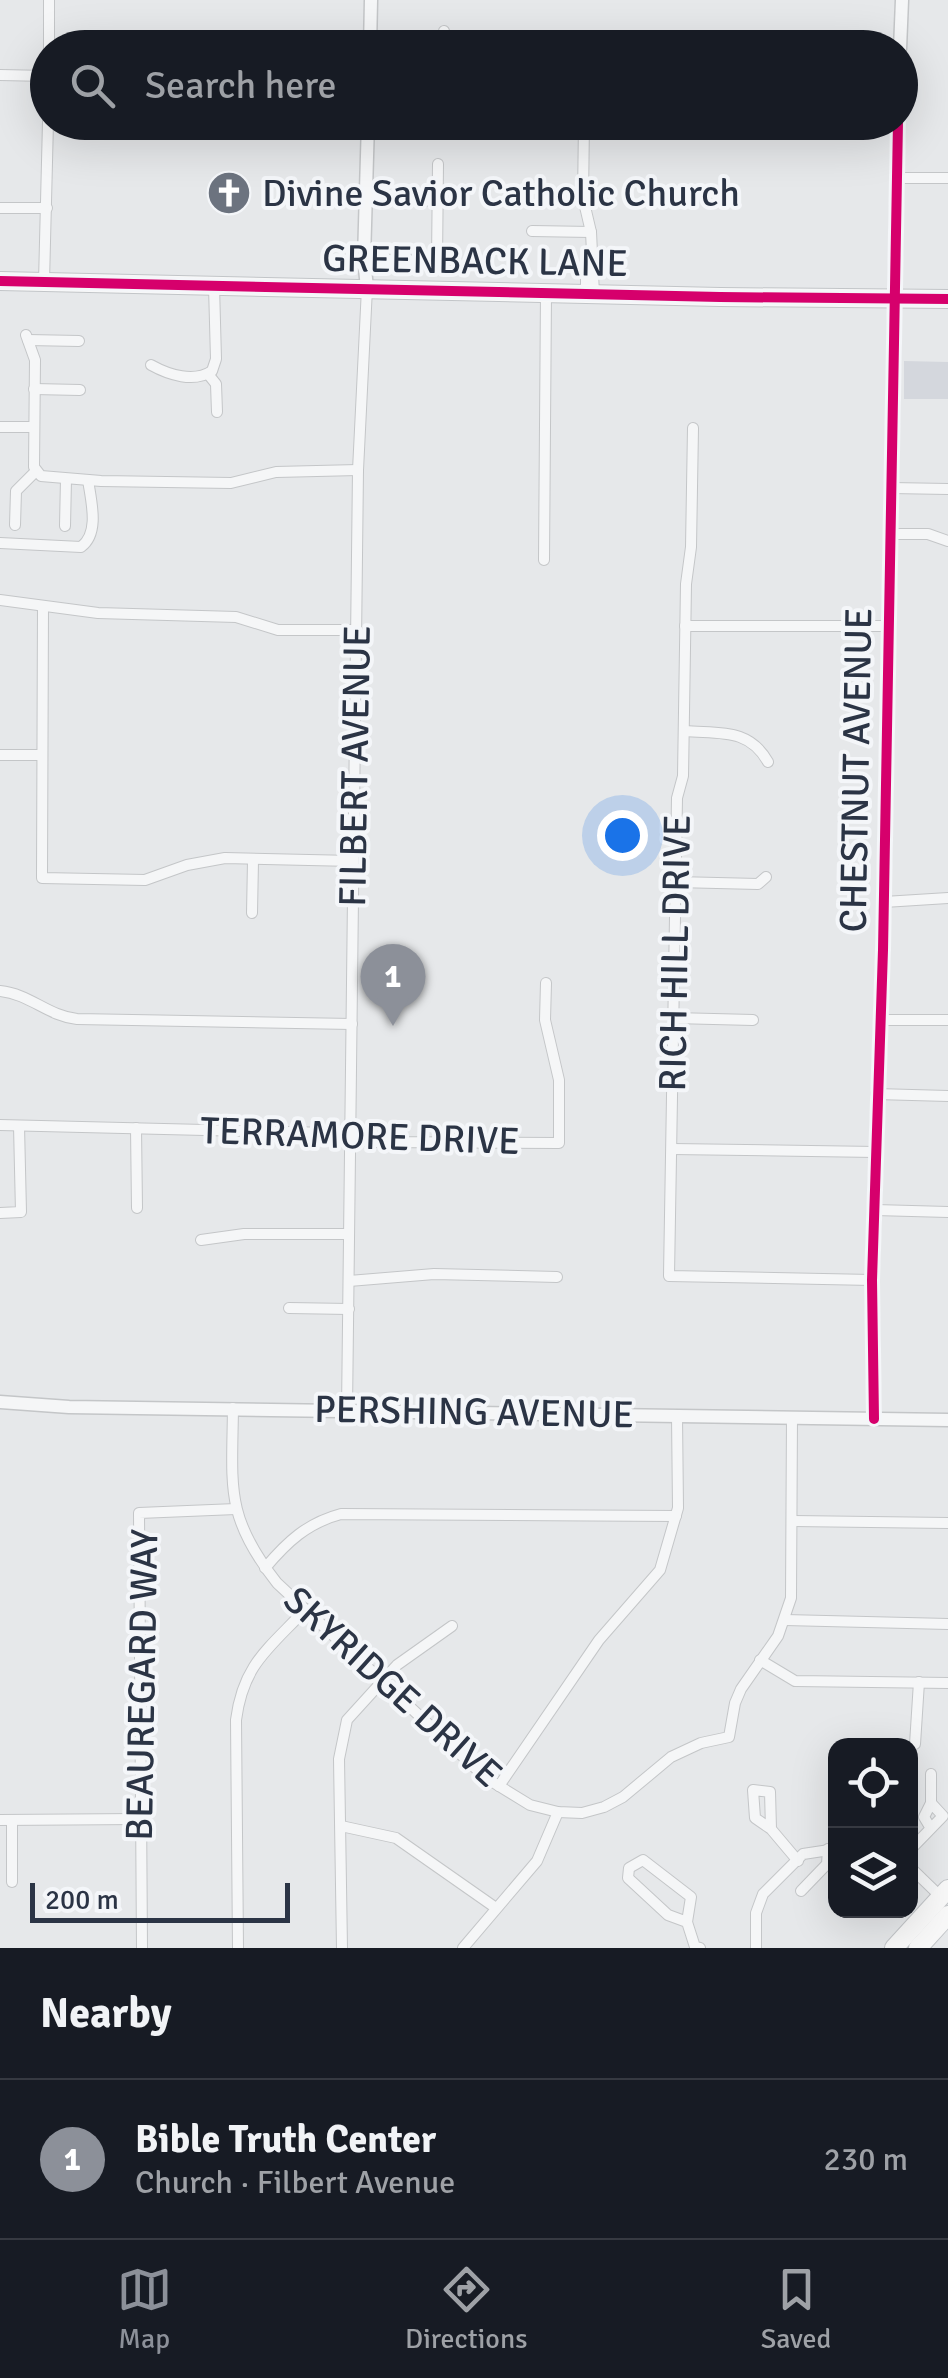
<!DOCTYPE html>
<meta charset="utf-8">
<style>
body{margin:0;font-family:Signika,sans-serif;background:#20242c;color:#f1f3f6}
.controls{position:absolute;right:30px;bottom:30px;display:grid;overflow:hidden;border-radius:20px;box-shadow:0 10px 40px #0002}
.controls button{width:90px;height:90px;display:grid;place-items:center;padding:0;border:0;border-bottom:2px solid #363941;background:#171b24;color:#f1f3f6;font:50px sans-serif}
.scale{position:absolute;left:30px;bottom:25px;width:260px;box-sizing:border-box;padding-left:10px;border:5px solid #2b3445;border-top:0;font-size:28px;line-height:35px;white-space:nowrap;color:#2b3445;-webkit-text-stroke:8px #f4f6f9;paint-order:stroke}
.you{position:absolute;left:622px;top:835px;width:35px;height:35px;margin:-25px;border:8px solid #fff;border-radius:50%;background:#1a73e8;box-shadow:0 0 0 15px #1a73e833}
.badge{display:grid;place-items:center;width:65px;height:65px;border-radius:50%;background:#8c9099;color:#fff;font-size:32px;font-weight:700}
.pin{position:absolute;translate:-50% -82px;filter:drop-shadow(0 2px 5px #0008)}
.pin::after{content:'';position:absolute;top:52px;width:35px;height:30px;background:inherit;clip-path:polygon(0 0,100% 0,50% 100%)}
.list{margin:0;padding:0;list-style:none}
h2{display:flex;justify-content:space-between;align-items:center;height:130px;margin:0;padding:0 40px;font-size:42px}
h2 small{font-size:32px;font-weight:400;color:#9ea1a6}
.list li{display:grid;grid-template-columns:65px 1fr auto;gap:30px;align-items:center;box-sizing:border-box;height:160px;padding:0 40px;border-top:2px solid #363941}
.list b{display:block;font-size:38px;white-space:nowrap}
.list p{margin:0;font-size:32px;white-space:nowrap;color:#9ea1a6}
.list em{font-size:32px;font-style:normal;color:#9ea1a6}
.icon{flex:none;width:55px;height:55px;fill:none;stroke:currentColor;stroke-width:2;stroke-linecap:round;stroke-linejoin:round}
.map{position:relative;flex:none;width:948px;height:1948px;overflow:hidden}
.search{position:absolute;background:#171b24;box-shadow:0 10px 40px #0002;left:30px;right:30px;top:30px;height:110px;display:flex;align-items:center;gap:25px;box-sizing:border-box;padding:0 35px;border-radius:55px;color:#9ea1a6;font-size:38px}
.sheet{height:290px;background:#171b24}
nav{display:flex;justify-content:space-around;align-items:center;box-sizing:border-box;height:140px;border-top:2px solid #363941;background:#171b24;font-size:28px;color:#9ea1a6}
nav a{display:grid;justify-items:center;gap:5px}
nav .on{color:#8c9099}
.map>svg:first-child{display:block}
</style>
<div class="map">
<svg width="948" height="1948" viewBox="0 0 948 1948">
<rect width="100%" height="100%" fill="#e6e8ea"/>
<path fill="#d4d7dd" d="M904 361 948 362V399H904Z"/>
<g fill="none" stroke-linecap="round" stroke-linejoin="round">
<g stroke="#c4c6c8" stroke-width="12">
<g id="minor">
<path d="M49 0V48"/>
<path d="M443 48 444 31"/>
<path d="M0 75 48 76"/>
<path d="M584 122 583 198 591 232 594 294"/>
<path d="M897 178H948"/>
<path d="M367 198 438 201"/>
<path d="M0 208H47"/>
<path d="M532 231 591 232"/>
<path d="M382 260 437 261 438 164"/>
<path d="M44 282 48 122"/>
<path d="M586 286V258L591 248"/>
<path d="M26 335 35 360 34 467 41 476 101 481 231 483 276 472 358 470"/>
<path d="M28 340 79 341"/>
<path d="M151 365C169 375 194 383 212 371L216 359 214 286"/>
<path d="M208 374 216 384 217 412"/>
<path d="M34 389 80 390"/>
<path d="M0 427H33"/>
<path d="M693 428 691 547 686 584 683 776 677 798 669 1276 872 1280"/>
<path d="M891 488 948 489"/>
<path d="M15 525 16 491 35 472"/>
<path d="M65 526 66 479"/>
<path d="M890 534H928L948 541"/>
<path d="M0 543 81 547C100 533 91 501 88 480"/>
<path d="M544 560 546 293"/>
<path d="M0 600 98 613 236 617 278 630H357"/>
<path d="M43 606 42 878 145 880 187 865 225 858 353 861"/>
<path d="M685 626H888"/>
<path d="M685 731C720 734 749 728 768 762"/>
<path d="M0 755H42"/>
<path d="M676 882 758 884 766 877"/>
<path d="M884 902 948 898"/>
<path d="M252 913 253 861"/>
<path d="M0 991C30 994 48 1016 77 1019L352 1024"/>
<path d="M674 1018 753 1020"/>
<path d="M879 1020H948"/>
<path d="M876 1094 948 1096"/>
<path d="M0 1125 331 1133 371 1142 559 1143V1080L545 1020 546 983"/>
<path d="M136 1128 137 1208"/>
<path d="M672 1149 876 1152"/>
<path d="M875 1210 948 1212"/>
<path d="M0 1213 21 1212 19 1126"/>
<path d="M201 1240 244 1234H349"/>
<path d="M349 1281 434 1274 557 1277"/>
<path d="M289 1308 349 1309"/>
<path d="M233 1408C232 1488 225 1517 277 1583L486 1778 530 1805 558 1812 582 1813 604 1807 623 1797 671 1757 701 1743 729 1737 735 1703 741 1689 778 1636 791 1598 792 1417"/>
<path d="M347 1410 358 470 367 288"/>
<path d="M793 1521 948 1523"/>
<path d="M265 1568C287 1542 307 1523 341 1514L676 1516"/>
<path d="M785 1620 948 1624"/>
<path d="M760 1660 795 1681 948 1683"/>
<path d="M915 1744 919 1682"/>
<path d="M931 1774V1803"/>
<path d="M499 1786 599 1640 660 1570 678 1508 677 1416"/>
<path d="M0 1820 139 1819"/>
<path d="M341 1826 396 1838 496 1908"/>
<path d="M771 1829 755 1818 753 1790 770 1792 771 1829 798 1861"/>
<path d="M910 1850 943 1816 931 1803 924 1817 930 1827"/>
<path d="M910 1867 941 1897"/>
<path d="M12 1882V1820"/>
<path d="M801 1891 827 1864 828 1849"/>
<path d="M687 1922 668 1915 628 1878 629 1868 643 1860 691 1897 687 1922 695 1947 700 1948"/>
<path d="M142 1948 139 1513 236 1509"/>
<path d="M238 1948 236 1720C243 1665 268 1649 304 1611"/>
<path d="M342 1948 339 1759 347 1720 397 1665 452 1626"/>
<path d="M463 1948 537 1861 558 1812"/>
<path d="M756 1948V1913L763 1894 803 1854 836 1849"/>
</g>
</g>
<g stroke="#c4c6c8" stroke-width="15">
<g id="tertiary">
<path d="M370 48 371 0"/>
<path d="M900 49 902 0"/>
<path d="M367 288 364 259 368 122"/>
<path d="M0 1402 69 1407 948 1420"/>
<path d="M874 1419 872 1280 883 950 898 122"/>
</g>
</g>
<g stroke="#c2c5c8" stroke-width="20">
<g id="primary">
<path d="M0 281 720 297 948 299"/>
<path d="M894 1948 948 1889"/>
<path d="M918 1948 948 1915"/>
</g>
</g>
<use href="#minor" stroke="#f5f6f7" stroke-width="10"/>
<use href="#tertiary" stroke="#f5f6f7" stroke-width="12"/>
<use href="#primary" stroke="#f8f8f8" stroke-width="18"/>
<g stroke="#f4f6f9" stroke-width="16">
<g id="cycleway">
<path d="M0 281 720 297 948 299"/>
<path d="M874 1419 872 1280 883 950 898 122"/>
</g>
</g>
<use href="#cycleway" stroke="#d6006c" stroke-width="10"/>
</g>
<defs>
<g id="church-disc" transform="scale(2.25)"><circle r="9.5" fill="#6c737f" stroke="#f4f6f9"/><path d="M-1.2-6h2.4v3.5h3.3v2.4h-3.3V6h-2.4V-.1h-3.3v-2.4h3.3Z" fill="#fff"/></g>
</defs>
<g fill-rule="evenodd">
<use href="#church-disc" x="229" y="193"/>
</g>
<g text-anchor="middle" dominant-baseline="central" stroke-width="8" stroke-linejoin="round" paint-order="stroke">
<g font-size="38" fill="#2b3445" stroke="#f4f6f9" text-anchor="start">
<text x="262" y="193">Divine Savior Catholic Church</text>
</g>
<g font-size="38" fill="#2b3445" stroke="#f4f6f9">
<text transform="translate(475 261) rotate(1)">GREENBACK LANE</text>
<text transform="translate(355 766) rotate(-89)">FILBERT AVENUE</text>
<text transform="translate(856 770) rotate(-89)">CHESTNUT AVENUE</text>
<text transform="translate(675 953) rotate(-89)">RICH HILL DRIVE</text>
<text transform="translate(360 1136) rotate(2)">TERRAMORE DRIVE</text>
<text transform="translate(474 1412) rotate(1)">PERSHING AVENUE</text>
<text transform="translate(142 1685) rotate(-89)">BEAUREGARD WAY</text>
<text transform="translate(393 1687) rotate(42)">SKYRIDGE DRIVE</text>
</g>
</g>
</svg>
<div class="controls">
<button><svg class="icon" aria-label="locate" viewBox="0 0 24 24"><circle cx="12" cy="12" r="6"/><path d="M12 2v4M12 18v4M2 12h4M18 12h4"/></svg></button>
<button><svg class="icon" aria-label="layers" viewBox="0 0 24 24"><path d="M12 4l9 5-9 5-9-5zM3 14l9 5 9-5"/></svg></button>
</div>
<div class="scale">200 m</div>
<div class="you"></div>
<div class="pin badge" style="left:393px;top:1026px">1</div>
<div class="search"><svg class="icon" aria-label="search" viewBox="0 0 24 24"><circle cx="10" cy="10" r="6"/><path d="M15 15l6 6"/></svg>Search here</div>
</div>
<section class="sheet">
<h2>Nearby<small></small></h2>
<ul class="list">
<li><span class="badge">1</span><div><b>Bible Truth Center</b><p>Church · Filbert Avenue</p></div><em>230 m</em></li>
</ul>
</section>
<nav>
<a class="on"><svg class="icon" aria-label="map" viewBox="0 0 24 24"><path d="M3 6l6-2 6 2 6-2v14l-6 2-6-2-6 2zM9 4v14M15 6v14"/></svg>Map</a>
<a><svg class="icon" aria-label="directions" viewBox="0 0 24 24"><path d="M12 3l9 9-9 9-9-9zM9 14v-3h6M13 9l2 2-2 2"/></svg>Directions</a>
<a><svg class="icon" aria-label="saved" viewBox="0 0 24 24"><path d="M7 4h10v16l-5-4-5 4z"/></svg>Saved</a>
</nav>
